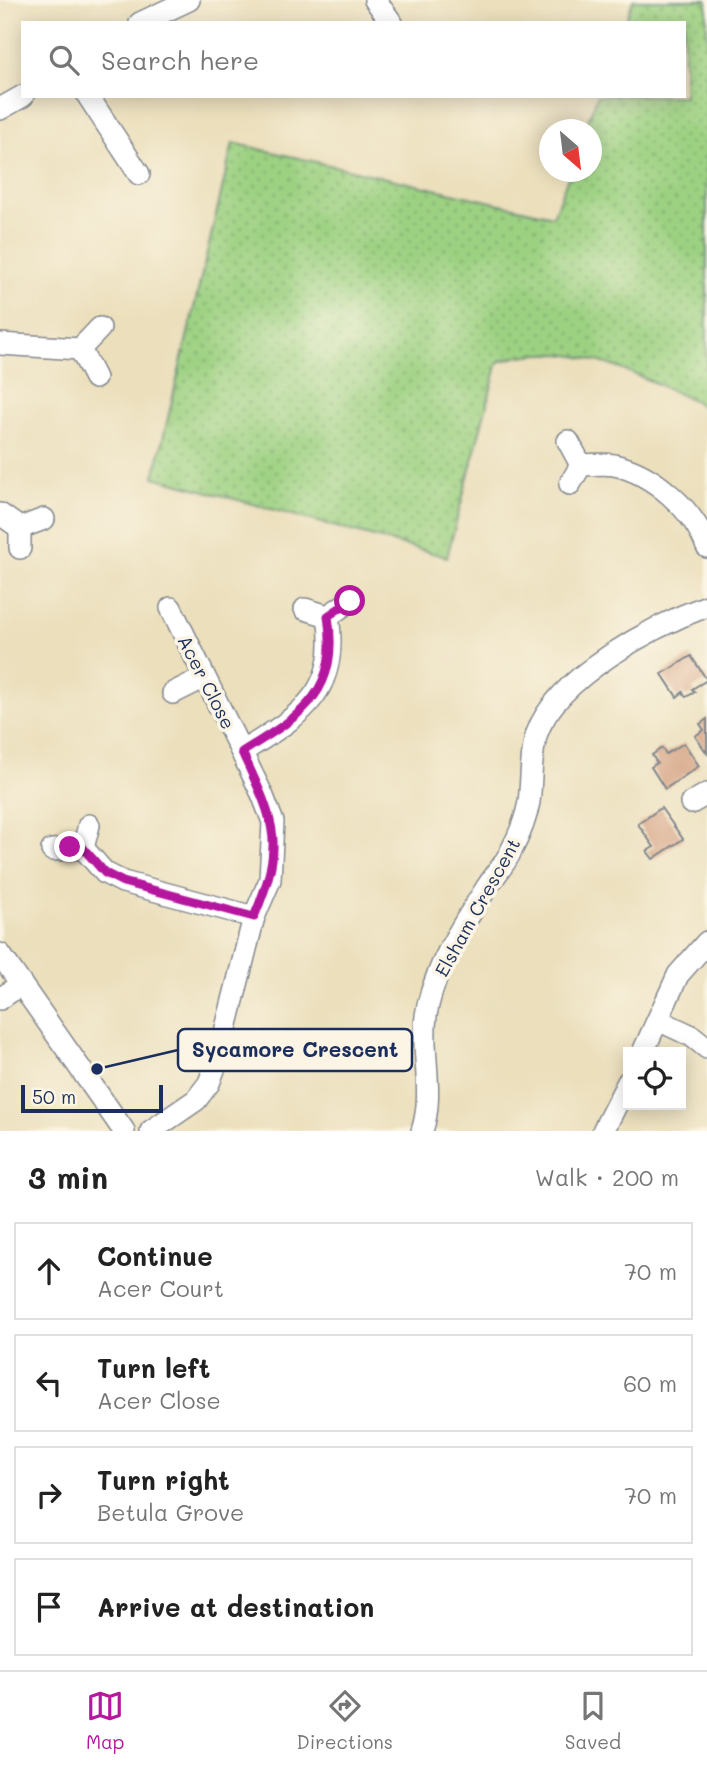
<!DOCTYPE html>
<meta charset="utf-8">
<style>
body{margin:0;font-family:Mali,sans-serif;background:#f6f6f6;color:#222}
.controls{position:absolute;right:21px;bottom:21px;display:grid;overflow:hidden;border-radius:0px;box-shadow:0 4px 18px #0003}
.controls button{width:63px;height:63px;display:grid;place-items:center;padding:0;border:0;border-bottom:2px solid #e0e0e0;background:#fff;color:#222;font:35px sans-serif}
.compass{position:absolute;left:539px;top:119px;width:63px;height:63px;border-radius:50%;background:#fff;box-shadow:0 4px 18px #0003;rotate:152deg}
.scale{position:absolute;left:21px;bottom:18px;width:142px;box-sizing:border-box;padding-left:7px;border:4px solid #1b2f5e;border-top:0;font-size:19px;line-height:24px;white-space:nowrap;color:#1b2f5e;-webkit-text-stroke:5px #fcf5e5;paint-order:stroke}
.stop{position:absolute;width:21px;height:21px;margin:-16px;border:5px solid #b5179e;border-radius:50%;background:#fff}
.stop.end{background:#b5179e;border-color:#fff;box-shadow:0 2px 7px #0008}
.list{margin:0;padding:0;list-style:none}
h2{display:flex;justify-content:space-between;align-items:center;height:91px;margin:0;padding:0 28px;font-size:30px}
h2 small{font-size:23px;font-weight:400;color:#767676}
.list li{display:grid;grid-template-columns:46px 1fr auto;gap:21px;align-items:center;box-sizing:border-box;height:98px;margin:0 14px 14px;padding:0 14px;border:2px solid #e0e0e0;border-radius:0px}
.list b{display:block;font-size:26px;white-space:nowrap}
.list p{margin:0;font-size:23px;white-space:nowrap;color:#767676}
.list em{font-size:23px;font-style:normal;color:#767676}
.icon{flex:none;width:38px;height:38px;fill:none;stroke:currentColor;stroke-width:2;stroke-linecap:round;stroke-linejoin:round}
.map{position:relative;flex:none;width:707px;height:1131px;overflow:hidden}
.search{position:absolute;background:#fff;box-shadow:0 4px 18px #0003;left:21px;right:21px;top:21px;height:77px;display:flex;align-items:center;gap:18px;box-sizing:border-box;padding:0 24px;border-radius:0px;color:#767676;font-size:26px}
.sheet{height:539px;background:#fff}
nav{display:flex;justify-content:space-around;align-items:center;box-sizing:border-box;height:98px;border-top:2px solid #e0e0e0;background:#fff;font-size:19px;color:#767676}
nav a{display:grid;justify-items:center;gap:4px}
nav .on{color:#b5179e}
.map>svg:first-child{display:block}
</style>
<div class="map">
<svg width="707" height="1131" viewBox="0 0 707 1131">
<defs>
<pattern id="park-dots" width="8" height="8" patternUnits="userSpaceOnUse" patternTransform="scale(1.75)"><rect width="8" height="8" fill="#9dd182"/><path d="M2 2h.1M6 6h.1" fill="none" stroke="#7faa6e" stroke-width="1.8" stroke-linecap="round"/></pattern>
</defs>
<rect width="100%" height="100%" fill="#fcf5e5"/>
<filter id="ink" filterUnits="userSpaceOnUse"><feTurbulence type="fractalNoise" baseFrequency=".0143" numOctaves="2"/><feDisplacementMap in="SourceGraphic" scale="14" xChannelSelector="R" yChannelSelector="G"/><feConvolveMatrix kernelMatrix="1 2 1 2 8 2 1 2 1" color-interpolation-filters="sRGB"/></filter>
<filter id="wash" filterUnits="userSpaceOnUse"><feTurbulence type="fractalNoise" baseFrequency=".00686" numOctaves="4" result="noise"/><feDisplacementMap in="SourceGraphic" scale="28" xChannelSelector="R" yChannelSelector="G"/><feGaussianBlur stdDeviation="1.57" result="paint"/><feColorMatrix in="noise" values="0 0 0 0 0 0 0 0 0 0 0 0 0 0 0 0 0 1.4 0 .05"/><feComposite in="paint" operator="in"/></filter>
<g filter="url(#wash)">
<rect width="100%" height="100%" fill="#ebdfbc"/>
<path fill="url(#park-dots)" stroke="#5c8070" stroke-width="2" d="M633 0H707V411L695 401C630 373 571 337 498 362L447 557 154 477 233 143 553 216 570 172H592V130L585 129 597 96H684V23H625Z"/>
<g id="blocks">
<g fill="#d19c7b">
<path d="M691 656 707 680 692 689 695 692 686 697 683 692 677 697 662 674Z"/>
<path d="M707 719V753L695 736 704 730 700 724Z"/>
<path d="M684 743 699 766 665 789 651 767 657 763 652 755 662 748 666 754Z"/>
<path d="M661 808 683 839 653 859 647 851 654 847 638 824Z"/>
</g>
</g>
</g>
<g filter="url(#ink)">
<use href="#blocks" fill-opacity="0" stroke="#83878d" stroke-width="2"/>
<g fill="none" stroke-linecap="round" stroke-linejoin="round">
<g stroke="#83878d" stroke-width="24">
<g id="street">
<path d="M375 0 392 23"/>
<path d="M140 23 189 0"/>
<path d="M88 96 139 174"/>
<path d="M0 109 23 96"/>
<path d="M0 344 80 349"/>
<path d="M95 378 80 349 100 328"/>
<path d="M568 441 581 465C591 465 604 463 614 465 653 473 694 510 707 547"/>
<path d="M570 484 581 465"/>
<path d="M0 514 20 528"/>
<path d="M20 548V528L44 519"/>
<path d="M305 609 328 616 350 601"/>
<path d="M173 693 203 678"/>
<path d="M242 752C300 715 340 694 328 616"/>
<path d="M691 803 707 794"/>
<path d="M83 848 89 825"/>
<path d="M52 850 83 848 105 873 123 882 254 917"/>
<path d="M0 954 124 1131"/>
<path d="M0 999 21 984"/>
<path d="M660 1021 692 1036 707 1048"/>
<path d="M643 1052 678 975 707 942"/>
<path d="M151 1131 196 1100 209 1083 219 1056 254 917 270 880 273 822 262 794 171 608"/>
<path d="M422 1131C436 1089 418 1046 428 1005 438 962 464 923 487 887 495 875 505 864 511 851 519 836 526 819 529 802 532 780 530 754 537 733 557 677 653 626 707 606"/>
<path d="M603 1131 628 1082"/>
</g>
</g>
<use href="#street" stroke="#fff" stroke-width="21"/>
</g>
</g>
<g fill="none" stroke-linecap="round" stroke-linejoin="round" filter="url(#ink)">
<path stroke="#b5179e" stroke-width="9" d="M70 847 83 848 105 873 123 882 254 917C286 842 275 823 242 752 301 715 340 694 328 616L350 601"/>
</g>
<g text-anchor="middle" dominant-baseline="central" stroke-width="7" stroke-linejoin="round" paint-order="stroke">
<g font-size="19" fill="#1b2f5e" stroke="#fcf5e5">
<text transform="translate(207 682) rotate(63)">Acer Close</text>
<text transform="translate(477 907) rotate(-61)">Elsham Crescent</text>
</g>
</g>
<path fill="none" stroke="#1b2f5e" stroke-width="2.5" d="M97 1069L178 1050"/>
<circle fill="#1b2f5e" stroke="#fcf5e5" stroke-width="2.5" cx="97" cy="1069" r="7"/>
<rect fill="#fcf5e5" stroke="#1b2f5e" stroke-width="2.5" x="178" y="1029" width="234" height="42" rx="7"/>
<g font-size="21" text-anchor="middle" font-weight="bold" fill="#1b2f5e">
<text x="295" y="1057">Sycamore Crescent</text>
</g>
</svg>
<div class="controls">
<button><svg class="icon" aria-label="locate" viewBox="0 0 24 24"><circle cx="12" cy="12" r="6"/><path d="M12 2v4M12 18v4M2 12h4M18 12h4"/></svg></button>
</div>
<svg class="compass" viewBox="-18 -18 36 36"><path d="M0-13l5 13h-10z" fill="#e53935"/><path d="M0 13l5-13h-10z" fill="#767676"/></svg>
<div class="scale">50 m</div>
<div class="stop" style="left:350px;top:601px"></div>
<div class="stop end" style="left:70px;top:847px"></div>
<div class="search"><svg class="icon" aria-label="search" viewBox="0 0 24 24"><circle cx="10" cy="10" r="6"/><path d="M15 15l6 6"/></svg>Search here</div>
</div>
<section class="sheet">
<h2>3 min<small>Walk · 200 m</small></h2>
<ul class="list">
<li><svg class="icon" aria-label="ahead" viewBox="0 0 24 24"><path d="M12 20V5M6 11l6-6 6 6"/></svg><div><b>Continue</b><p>Acer Court</p></div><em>70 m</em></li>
<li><svg class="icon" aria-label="left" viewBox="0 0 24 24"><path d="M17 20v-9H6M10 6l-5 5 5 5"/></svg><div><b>Turn left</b><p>Acer Close</p></div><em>60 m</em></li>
<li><svg class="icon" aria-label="right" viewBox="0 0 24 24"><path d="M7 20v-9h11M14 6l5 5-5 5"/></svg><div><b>Turn right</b><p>Betula Grove</p></div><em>70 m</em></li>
<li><svg class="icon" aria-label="arrive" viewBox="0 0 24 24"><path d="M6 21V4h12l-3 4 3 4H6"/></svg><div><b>Arrive at destination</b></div></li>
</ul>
</section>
<nav>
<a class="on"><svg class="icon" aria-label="map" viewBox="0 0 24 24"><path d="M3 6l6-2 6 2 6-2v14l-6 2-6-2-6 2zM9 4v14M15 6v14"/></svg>Map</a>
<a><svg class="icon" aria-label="directions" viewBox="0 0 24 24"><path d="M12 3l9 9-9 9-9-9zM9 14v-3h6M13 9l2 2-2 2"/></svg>Directions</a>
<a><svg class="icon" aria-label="saved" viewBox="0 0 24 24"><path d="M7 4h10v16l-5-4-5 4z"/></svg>Saved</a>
</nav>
